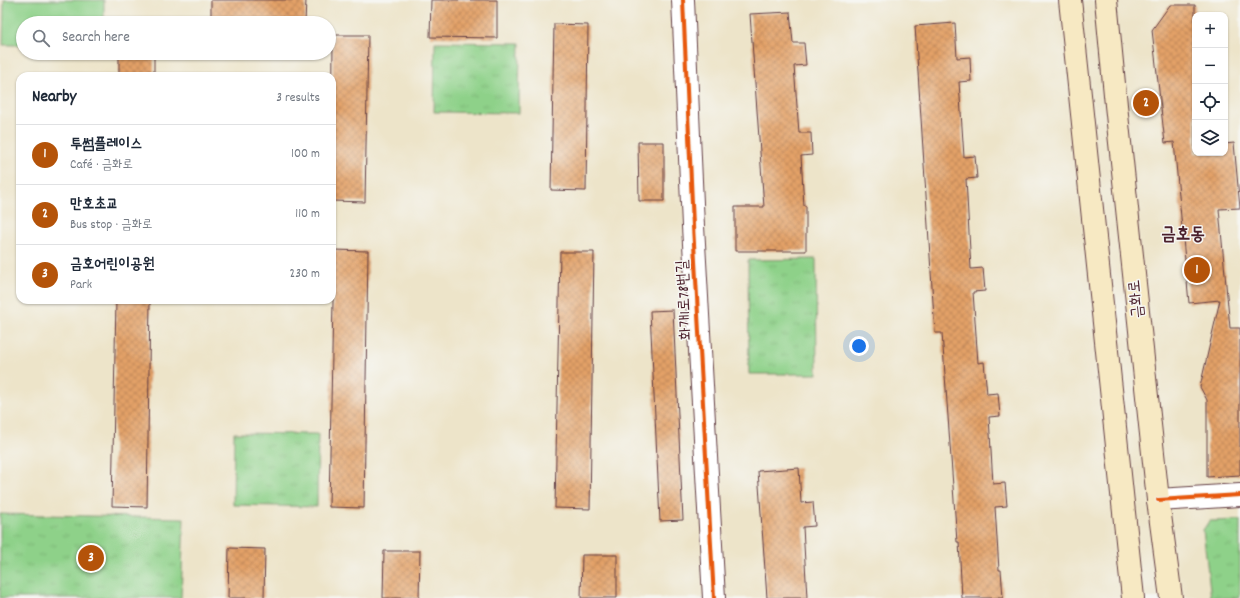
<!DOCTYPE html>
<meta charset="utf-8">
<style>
body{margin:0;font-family:Dekko,"Poor Story",sans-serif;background:#f2f2f3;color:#1f2937}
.controls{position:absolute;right:12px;top:12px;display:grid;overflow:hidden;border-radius:8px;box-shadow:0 1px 3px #0004}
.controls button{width:36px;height:36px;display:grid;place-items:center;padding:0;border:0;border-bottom:1px solid #e0e1e3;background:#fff;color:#1f2937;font:20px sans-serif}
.you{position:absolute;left:859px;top:346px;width:14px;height:14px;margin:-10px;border:3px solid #fff;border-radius:50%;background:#1a73e8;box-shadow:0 0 0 6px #1a73e833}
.badge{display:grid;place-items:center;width:26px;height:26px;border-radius:50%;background:#b45309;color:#fff;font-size:13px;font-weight:700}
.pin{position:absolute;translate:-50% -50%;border:2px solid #fff;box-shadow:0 1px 4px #0006}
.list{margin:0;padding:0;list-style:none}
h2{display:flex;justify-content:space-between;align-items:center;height:52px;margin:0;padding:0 16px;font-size:17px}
h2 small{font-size:13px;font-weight:400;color:#747a83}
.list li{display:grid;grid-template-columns:26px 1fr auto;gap:12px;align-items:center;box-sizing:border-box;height:60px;padding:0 16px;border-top:1px solid #e0e1e3}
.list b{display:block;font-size:15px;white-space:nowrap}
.list p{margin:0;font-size:13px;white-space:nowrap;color:#747a83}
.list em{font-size:13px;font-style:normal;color:#747a83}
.icon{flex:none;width:22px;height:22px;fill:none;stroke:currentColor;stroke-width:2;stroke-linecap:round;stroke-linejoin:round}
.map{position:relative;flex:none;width:1240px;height:598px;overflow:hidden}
.search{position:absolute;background:#fff;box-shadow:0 1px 3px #0004;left:16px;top:16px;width:320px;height:44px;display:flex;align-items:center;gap:10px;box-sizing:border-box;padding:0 14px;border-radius:22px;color:#747a83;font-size:15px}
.panel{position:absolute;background:#fff;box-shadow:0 1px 3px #0004;left:16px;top:72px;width:320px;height:232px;border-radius:12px}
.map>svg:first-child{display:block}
</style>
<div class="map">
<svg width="1240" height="598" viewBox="0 0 1240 598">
<defs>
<pattern id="park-tufts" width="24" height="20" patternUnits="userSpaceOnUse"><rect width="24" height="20" fill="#8ed189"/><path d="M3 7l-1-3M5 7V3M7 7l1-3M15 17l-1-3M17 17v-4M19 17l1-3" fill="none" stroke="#7cb376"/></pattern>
<pattern id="building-cross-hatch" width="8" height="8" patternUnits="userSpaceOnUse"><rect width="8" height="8" fill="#e3a168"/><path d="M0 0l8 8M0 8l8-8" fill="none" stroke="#ba8356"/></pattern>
</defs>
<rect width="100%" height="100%" fill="#f6f6f2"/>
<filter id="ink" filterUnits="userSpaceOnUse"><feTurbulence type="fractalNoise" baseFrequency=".025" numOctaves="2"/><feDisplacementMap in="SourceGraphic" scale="8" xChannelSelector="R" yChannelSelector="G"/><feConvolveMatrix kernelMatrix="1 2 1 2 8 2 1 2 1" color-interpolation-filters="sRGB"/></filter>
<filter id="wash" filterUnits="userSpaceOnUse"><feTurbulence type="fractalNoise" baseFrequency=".012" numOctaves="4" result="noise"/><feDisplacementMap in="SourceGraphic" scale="16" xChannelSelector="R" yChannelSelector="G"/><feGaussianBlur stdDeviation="0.9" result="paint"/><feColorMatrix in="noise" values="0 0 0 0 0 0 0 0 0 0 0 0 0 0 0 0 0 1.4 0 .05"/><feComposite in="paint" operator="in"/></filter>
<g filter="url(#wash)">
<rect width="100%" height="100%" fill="#ede4c9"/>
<g fill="url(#park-tufts)" stroke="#6c785a">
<path d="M435 42 520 43 519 113 434 112Z"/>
<path d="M816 259 817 374H749L748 260Z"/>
<path d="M234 433 318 434 317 507 233 505Z"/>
<path d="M0 514 184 518 181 598H0Z"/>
<path d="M1240 520V598H1211L1203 530 1209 521Z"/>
</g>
<path fill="#8ed189" stroke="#6c785a" d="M4 0H104V23H23V45H3Z"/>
<g id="blocks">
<g fill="url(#building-cross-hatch)">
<path d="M211 0H306L305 23H211Z"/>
<path d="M431 0H497V38L430 37Z"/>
<path d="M1170 5H1195V153H1225V144L1234 143 1240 208 1219 209 1230 328H1240V475L1207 477V400L1200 387 1220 300 1189 303 1174 142 1165 143 1152 30Z"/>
<path d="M790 12 793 43H804L806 65 794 66 799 133H811L812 155 801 156 804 206H806V251H735V207H764L750 14Z"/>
<path d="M955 23 957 58 970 57 971 81 959 82 964 157 975 156 977 178 966 179 971 269 983 268 985 291 973 292 978 363 984 362 987 394 998 393 1000 416 989 417 993 484 1005 483 1007 506 995 507 999 570H1001L1003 598H962L959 542H957L942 333H935L915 26Z"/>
<path d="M554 24 588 25 586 191 551 190Z"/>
<path d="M333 35H368L365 202 332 201Z"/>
<rect x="119" y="53" width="35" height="23"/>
<path d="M638 142H664V201H639Z"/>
<path d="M334 250 368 251 364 508 329 507Z"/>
<path d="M560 252H594L590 509 555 508Z"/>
<path d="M116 300H150L147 507 112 506Z"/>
<path d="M673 310 683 520 660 521 650 311Z"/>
<path d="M799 468 801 503 813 502 815 526 803 527 807 598H767L758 471Z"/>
<path d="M229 548 265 549 264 598H228Z"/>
<path d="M384 551H420L419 598H383Z"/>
<path d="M582 555H617V598H581Z"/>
</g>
</g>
</g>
<g filter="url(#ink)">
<use href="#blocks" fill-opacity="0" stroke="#623d43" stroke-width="1"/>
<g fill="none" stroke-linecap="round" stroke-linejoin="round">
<g stroke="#623d43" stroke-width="24">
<g id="minor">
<path d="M683 0 693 226 714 598"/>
<path d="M1158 500 1240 495"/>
</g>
</g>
<g stroke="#623d43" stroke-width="24">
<g id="secondary">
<path d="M1070 0 1133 598"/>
<path d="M1106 0 1116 105 1158 500 1171 598"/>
</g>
</g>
<use href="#minor" stroke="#fff" stroke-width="22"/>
<use href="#secondary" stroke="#f7e9c3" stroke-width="22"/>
<g stroke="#f6f6f2" stroke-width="6">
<g id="cycleway">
<path d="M683 0 693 226 714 598"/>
<path d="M1158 500 1240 495"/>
</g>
</g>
<use href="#cycleway" stroke="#e8590c" stroke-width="4"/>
</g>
</g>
<g text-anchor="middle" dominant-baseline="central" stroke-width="3" stroke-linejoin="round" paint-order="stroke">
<g font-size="16" fill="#4a1f2b" stroke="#f6f6f2">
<text transform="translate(1137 299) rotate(-96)">금화로</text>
<text transform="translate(685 300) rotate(-93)">화개1로78번길</text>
</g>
<g font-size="18" font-weight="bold" fill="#4a1f2b" stroke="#f6f6f2">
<text x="1183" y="235">금호동</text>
</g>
</g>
</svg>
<div class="controls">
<button>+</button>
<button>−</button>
<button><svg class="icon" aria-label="locate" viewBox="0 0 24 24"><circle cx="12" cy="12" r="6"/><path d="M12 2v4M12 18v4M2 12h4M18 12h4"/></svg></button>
<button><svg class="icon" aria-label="layers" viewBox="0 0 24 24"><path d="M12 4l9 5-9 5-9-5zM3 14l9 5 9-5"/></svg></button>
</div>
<div class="you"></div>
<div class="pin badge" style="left:1197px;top:270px">1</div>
<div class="pin badge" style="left:1146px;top:103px">2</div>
<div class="pin badge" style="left:91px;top:558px">3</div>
<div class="search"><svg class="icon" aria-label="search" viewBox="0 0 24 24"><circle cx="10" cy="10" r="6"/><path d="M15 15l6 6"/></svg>Search here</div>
<section class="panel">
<h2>Nearby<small>3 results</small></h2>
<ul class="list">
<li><span class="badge">1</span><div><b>투썸플레이스</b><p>Café · 금화로</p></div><em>100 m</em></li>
<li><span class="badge">2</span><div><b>만호초교</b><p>Bus stop · 금화로</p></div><em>110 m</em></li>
<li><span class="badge">3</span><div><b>금호어린이공원</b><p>Park</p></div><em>230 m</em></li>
</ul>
</section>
</div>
